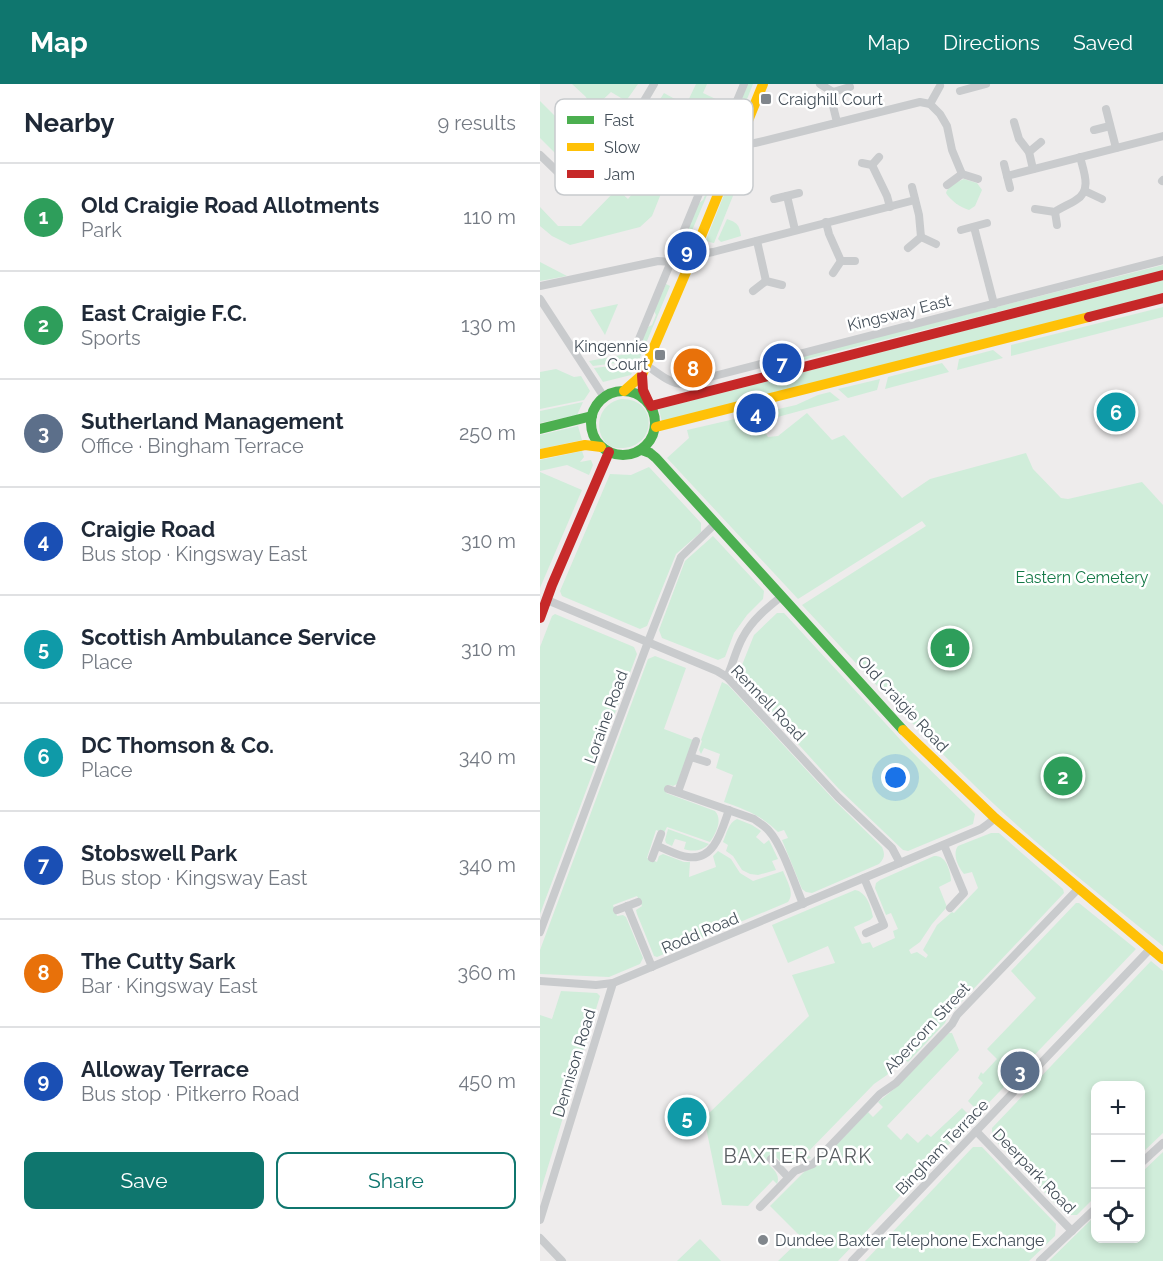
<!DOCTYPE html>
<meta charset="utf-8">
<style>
body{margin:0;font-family:Raleway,sans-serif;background:#f6f6f7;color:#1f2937}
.controls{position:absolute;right:18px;bottom:18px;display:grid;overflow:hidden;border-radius:12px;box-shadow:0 3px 9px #0003}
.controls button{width:54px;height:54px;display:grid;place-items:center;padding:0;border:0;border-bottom:2px solid #e0e1e3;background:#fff;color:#1f2937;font:30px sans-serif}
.you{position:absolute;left:356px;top:694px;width:21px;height:21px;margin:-15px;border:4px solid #fff;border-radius:50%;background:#1a73e8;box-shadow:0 0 0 9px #1a73e833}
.badge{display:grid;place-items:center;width:39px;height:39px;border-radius:50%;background:#0f766e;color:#fff;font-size:20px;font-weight:700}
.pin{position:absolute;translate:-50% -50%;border:3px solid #fff;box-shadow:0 2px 6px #0006}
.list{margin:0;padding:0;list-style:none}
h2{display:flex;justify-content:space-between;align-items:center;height:78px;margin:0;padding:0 24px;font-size:26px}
h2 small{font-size:20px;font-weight:400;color:#747a83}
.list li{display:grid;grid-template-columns:39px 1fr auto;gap:18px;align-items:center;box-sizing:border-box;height:108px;padding:0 24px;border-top:2px solid #e0e1e3}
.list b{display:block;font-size:22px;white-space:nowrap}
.list p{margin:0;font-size:20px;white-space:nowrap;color:#747a83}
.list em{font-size:20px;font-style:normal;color:#747a83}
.actions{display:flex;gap:12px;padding:18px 24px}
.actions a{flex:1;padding:14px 0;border:2px solid #0f766e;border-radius:12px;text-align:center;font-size:21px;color:#0f766e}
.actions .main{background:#0f766e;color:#fff}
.icon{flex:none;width:33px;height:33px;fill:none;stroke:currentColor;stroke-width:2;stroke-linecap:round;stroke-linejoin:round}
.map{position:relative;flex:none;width:623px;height:1177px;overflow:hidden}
header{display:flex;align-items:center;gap:36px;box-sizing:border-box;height:84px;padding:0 30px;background:#0f766e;color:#fff}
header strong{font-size:28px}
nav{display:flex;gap:33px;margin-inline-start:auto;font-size:21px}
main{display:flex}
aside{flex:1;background:#fff}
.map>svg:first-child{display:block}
</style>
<header>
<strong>Map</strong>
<nav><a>Map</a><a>Directions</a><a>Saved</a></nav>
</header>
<main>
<aside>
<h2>Nearby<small>9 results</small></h2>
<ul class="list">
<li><span class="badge" style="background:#2e9e5b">1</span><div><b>Old Craigie Road Allotments</b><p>Park</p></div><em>110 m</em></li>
<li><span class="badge" style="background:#2e9e5b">2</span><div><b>East Craigie F.C.</b><p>Sports</p></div><em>130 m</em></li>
<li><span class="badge" style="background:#5c6f8a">3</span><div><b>Sutherland Management</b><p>Office · Bingham Terrace</p></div><em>250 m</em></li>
<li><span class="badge" style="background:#1a4fb4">4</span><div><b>Craigie Road</b><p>Bus stop · Kingsway East</p></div><em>310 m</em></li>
<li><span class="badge" style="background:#0f9aa8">5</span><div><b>Scottish Ambulance Service</b><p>Place</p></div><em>310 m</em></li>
<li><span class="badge" style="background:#0f9aa8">6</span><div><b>DC Thomson &amp; Co.</b><p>Place</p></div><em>340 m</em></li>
<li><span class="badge" style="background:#1a4fb4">7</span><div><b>Stobswell Park</b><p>Bus stop · Kingsway East</p></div><em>340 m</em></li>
<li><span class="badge" style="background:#e8710a">8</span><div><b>The Cutty Sark</b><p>Bar · Kingsway East</p></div><em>360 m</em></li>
<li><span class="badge" style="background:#1a4fb4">9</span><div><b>Alloway Terrace</b><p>Bus stop · Pitkerro Road</p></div><em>450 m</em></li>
</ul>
<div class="actions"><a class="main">Save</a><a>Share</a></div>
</aside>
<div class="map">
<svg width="623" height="1177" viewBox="0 0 623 1177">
<rect width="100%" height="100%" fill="#eeecec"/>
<g fill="#d0edda">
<path d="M32 0H98L86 17 71 8 54 24 45 12Z"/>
<path d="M156 0H167L163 9 182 18 169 50 148 42 112 132 100 143 30 161 12 152 0 142V123L18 142H41L77 105 88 115 104 96 98 91 106 81 102 77 131 40 112 28 124 9 133 14 147 19Z"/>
<path d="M207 0H213L196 43 191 41Z"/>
<path d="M0 17 56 73C50 79 39 97 29 92 25 90 21 85 18 81L22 76 0 54Z"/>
<path d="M190 43 195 45 151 149 141 163 158 120 163 116 180 76 179 68Z"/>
<path d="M211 67 174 159 169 158 166 156 200 71Z"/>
<path d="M424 95 437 99 442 106 435 122 429 126C420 123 411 117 406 109 407 103 418 97 424 95Z"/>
<path d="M187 135C198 139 199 141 201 152L181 158 178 155Z"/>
<path d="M0 178 27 192 0 197Z"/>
<path d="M623 181V187L259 277 258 273Z"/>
<path d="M623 196V210L122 338 119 325Z"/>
<path d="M126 200 130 202 99 276 53 282 49 277 92 269 91 261 95 257 102 255 108 243 112 241 116 231 114 227Z"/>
<path d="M78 220 65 251 50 226Z"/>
<path d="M623 223V233L471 272V261Z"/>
<path d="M453 266 463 274 417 286 419 275Z"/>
<path d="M97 279 91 291 63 298 54 284Z"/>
<path d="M402 279 409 288 345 305 348 293Z"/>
<path d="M16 285 34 293 41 292 50 307 44 316 0 325V288Z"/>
<path d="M340 295 337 306 308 314 298 305Z"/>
<path d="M290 308 300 316 219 338 228 353 238 352 267 329 292 356 304 351 362 414 390 395 486 369 493 385 521 414 528 415 602 398 623 421V862C557 808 489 756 429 696 371 640 317 580 262 521L386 442 382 437 258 515 127 374 149 354 147 346 256 321 278 311Z"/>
<path d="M81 315C120 314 117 367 77 364 55 362 50 322 81 315Z"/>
<path d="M43 318 37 331 0 339V327Z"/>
<path d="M38 342 42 356 0 365V351Z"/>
<path d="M42 367 44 373 40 378 51 376 53 381 49 391 27 381 0 387V376Z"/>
<path d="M109 383 161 439V448L136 470 107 542 100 545 22 512 20 507 70 390 91 391Z"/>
<path d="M0 388 42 406 0 504Z"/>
<path d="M173 452 224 507 223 515 207 531 194 549 185 573 178 576 122 554 119 546 145 477Z"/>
<path d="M237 529H244L368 664 435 730 433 740 368 767 363 766 298 704 202 598 200 586 214 551Z"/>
<path d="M15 530 94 563 97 570 0 830V563L12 532Z"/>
<path d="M115 572 146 584 124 645 153 656 137 700 133 702 129 701 126 709 175 727C183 736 176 749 170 758L127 743 124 749 116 746 107 774 117 778 119 772 123 770 144 778H150L149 793 176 783 173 772 178 767 191 775 200 789 213 797 243 787C247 797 255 809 248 818L117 873 114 872 97 830 96 826 102 822 97 812 73 821 77 832 83 831 86 833 103 874 100 880 69 893 0 890V866L108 575Z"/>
<path d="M182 598 188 601 295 717 342 763C345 770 345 774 339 780L272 809 266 808 262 805 242 756 248 754 244 746 238 748C221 731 206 726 184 718L193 691 176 684 180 670 164 664 161 670 159 666 162 657 161 656Z"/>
<path d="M197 735 212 741 221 747 216 753 224 760 229 756 238 775 232 777 236 786 218 791 210 790 202 786 193 772 186 767 188 761 183 758C187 749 188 739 197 735Z"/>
<path d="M128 745 169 760C162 767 153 768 144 765L146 758 135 755 132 762 126 759 125 756Z"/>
<path d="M451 749H459L523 805 524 809 408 932 405 939 368 978 363 974 347 991 334 1000 267 1069 271 1074 244 1081 233 1070 226 1078C232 1084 241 1090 237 1100L233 1096 208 1122 182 1121 164 1034 269 932 252 891 295 879 288 862 248 879 232 841 315 806C327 808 331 823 333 833L330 836 314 843 322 860 330 858 333 864 355 854 353 847 358 845 351 829 346 831 335 804 336 799 340 796 394 772C397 772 400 772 403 775 408 779 411 791 411 797L399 803 407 823 392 840 380 858 369 866 371 870 377 868 386 874 388 871 383 866 397 841 412 828 414 829 438 804 432 788 424 790C418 783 412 770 418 762Z"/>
<path d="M536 819H539L596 865 438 1030 434 1026 435 1024 428 1017 443 999 438 994 441 988 443 990 457 975 447 965 496 914 471 887Z"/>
<path d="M611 877 623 887V1049L601 1070 600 1002H556L555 1113 537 1131H526L452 1053V1044Z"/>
<path d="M21 907 57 909 60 912 0 1109V931L12 935Z"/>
<path d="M409 949H412L419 966 347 1042 361 1056 367 1049 378 1059 387 1050 391 1053 422 1024 429 1031 431 1029 435 1033 298 1177H238L262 1154 230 1122 265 1087 275 1083 328 1028 333 1033 343 1023 338 1018 359 1001Z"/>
<path d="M433 1063H442L516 1140 515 1152 489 1177H325Z"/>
<path d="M623 1068V1177H509L555 1132 556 1154H600L601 1089Z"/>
<path d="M160 1155 181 1177H137Z"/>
</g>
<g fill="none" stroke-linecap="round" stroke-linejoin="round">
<g stroke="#c9cbcd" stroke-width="8">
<path d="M280 0 293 8V22L297 38"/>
<path d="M420 7 446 0"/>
<path d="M293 8 310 3"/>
<path d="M390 20 400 2"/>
<path d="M566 25 576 64"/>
<path d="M181 27 191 31 204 0"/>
<path d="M474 38 479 55 489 68 493 85"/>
<path d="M554 46 570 42"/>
<path d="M198 61 215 59 380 18 390 20 400 30 407 42 412 66 422 90 407 101"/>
<path d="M489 68 501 58"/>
<path d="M0 71 27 97 33 99C58 88 100 25 114 0"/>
<path d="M322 79 332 81 339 73"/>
<path d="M464 80 470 104"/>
<path d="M332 81 347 112 350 123"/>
<path d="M422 90 438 95"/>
<path d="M467 92 623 52"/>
<path d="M622 97 623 96"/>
<path d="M545 107 562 115"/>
<path d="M247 112 255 146"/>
<path d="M234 115 259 109"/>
<path d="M495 125 515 128C521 123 529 121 536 116 552 107 544 88 540 73"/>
<path d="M515 128 517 141"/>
<path d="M286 138 289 150 301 177H315"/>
<path d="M434 143 454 220"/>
<path d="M421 146 447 139"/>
<path d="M381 153 396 160"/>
<path d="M217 157 226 197 242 201"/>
<path d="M368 164 381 153 379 131 372 103"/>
<path d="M155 167 162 170 173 168 375 116"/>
<path d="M293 189 301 177"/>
<path d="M0 202 118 177 131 178"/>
<path d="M213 207 226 197"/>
<path d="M0 215 64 313"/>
<path d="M99 255 187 42 177 39"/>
<path d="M106 281C117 288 130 300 143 300L623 176"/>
<path d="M7 516 177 587 187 593 298 713 352 764 360 779"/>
<path d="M187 593C193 580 196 565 203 553 212 536 227 524 242 512"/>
<path d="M151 673 167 678"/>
<path d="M128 705 214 735C219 739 225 742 229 747 242 761 255 801 263 820"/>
<path d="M138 708 156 657"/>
<path d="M404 761 424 809 410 824"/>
<path d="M117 762C126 765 138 772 148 773 175 777 182 745 189 726"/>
<path d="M112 774 121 750"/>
<path d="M324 794 344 841 326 849"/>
<path d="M87 822 112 883"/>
<path d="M77 826 98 818"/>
<path d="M0 848 108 558 141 473 176 439"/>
<path d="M0 897 56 901 73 899 441 745 448 740 455 734"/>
<path d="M436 1047 532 1147"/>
<path d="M231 1075 248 1093"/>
<path d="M600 1080 623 1059"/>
<path d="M220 1123 255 1087 273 1080 340 1010 356 999 412 940 417 931 538 805"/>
<path d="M0 1136 73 899"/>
<path d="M0 1154 22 1177"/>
<path d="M312 1177 611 864"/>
<path d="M500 1177 556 1124"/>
</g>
<g stroke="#4caf50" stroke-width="10">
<circle cx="83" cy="339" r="32"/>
<path d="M0 345 52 332"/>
<path d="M102 366 110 369 116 374 363 646"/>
</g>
<g stroke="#ffc107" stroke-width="10">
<path d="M84 307 102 291 155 167 223 0"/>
<path d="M116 343 549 233"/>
<path d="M0 370 45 361 61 363"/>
<path d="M363 646 455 734 623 875"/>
</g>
<g stroke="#c62828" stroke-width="10">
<path d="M549 233 623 214"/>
<path d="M102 291 103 306 109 319"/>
<path d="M111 322 623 191"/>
<path d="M0 534 12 501 69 368"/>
</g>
</g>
<g fill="#80868c" stroke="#fff" stroke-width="2">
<rect x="220" y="9" width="12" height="12" rx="3"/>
<rect x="114" y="265" width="12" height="12" rx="3"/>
<circle cx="223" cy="1156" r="6"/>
</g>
<g text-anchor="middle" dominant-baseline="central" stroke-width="5" stroke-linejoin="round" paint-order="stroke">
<g font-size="16" fill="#444f59" stroke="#fff" text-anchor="start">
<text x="238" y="15">Craighill Court</text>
<text x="108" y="262" text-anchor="end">Kingennie<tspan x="108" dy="18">Court</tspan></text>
<text x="235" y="1156">Dundee Baxter Telephone Exchange</text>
</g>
<g font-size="16" fill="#444f59" stroke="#fff">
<text transform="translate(359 229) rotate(-14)">Kingsway East</text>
<text transform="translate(228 619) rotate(46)">Rennell Road</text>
<text transform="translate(363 620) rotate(47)">Old Craigie Road</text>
<text transform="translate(66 633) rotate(-70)">Loraine Road</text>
<text transform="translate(160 849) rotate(-23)">Rodd Road</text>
<text transform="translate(387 944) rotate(-47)">Abercorn Street</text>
<text transform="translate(34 979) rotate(-73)">Dennison Road</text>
<text transform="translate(402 1063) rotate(-46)">Bingham Terrace</text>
<text transform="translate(494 1087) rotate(46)">Deerpark Road</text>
</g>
<g font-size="16" fill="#157947" stroke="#fff">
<text x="542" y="493">Eastern Cemetery</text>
</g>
<g font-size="20" letter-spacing="1.5" fill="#585c61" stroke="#fff">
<text x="258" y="1072">BAXTER PARK</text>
</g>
</g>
<rect x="15" y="15" width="198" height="96" rx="9" fill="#fff" stroke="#c7cacd" stroke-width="1.5"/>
<rect x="27" y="32" width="27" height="8" fill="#4caf50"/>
<rect x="27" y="59" width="27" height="8" fill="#ffc107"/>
<rect x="27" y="86" width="27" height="8" fill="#c62828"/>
<g font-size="16" fill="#444f59">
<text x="64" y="42">Fast</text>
<text x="64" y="69">Slow</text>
<text x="64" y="96">Jam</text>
</g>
</svg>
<div class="controls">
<button>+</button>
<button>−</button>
<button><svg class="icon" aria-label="locate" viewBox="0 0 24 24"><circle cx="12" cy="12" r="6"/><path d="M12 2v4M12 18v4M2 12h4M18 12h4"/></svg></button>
</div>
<div class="you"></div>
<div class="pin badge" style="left:410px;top:564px;background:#2e9e5b">1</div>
<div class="pin badge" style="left:523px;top:692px;background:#2e9e5b">2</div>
<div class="pin badge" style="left:480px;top:987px;background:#5c6f8a">3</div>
<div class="pin badge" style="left:216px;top:329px;background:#1a4fb4">4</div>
<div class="pin badge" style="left:147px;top:1033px;background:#0f9aa8">5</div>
<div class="pin badge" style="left:576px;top:328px;background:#0f9aa8">6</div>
<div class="pin badge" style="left:242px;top:279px;background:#1a4fb4">7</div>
<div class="pin badge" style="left:153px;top:284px;background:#e8710a">8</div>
<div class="pin badge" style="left:147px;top:167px;background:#1a4fb4">9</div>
</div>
</main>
